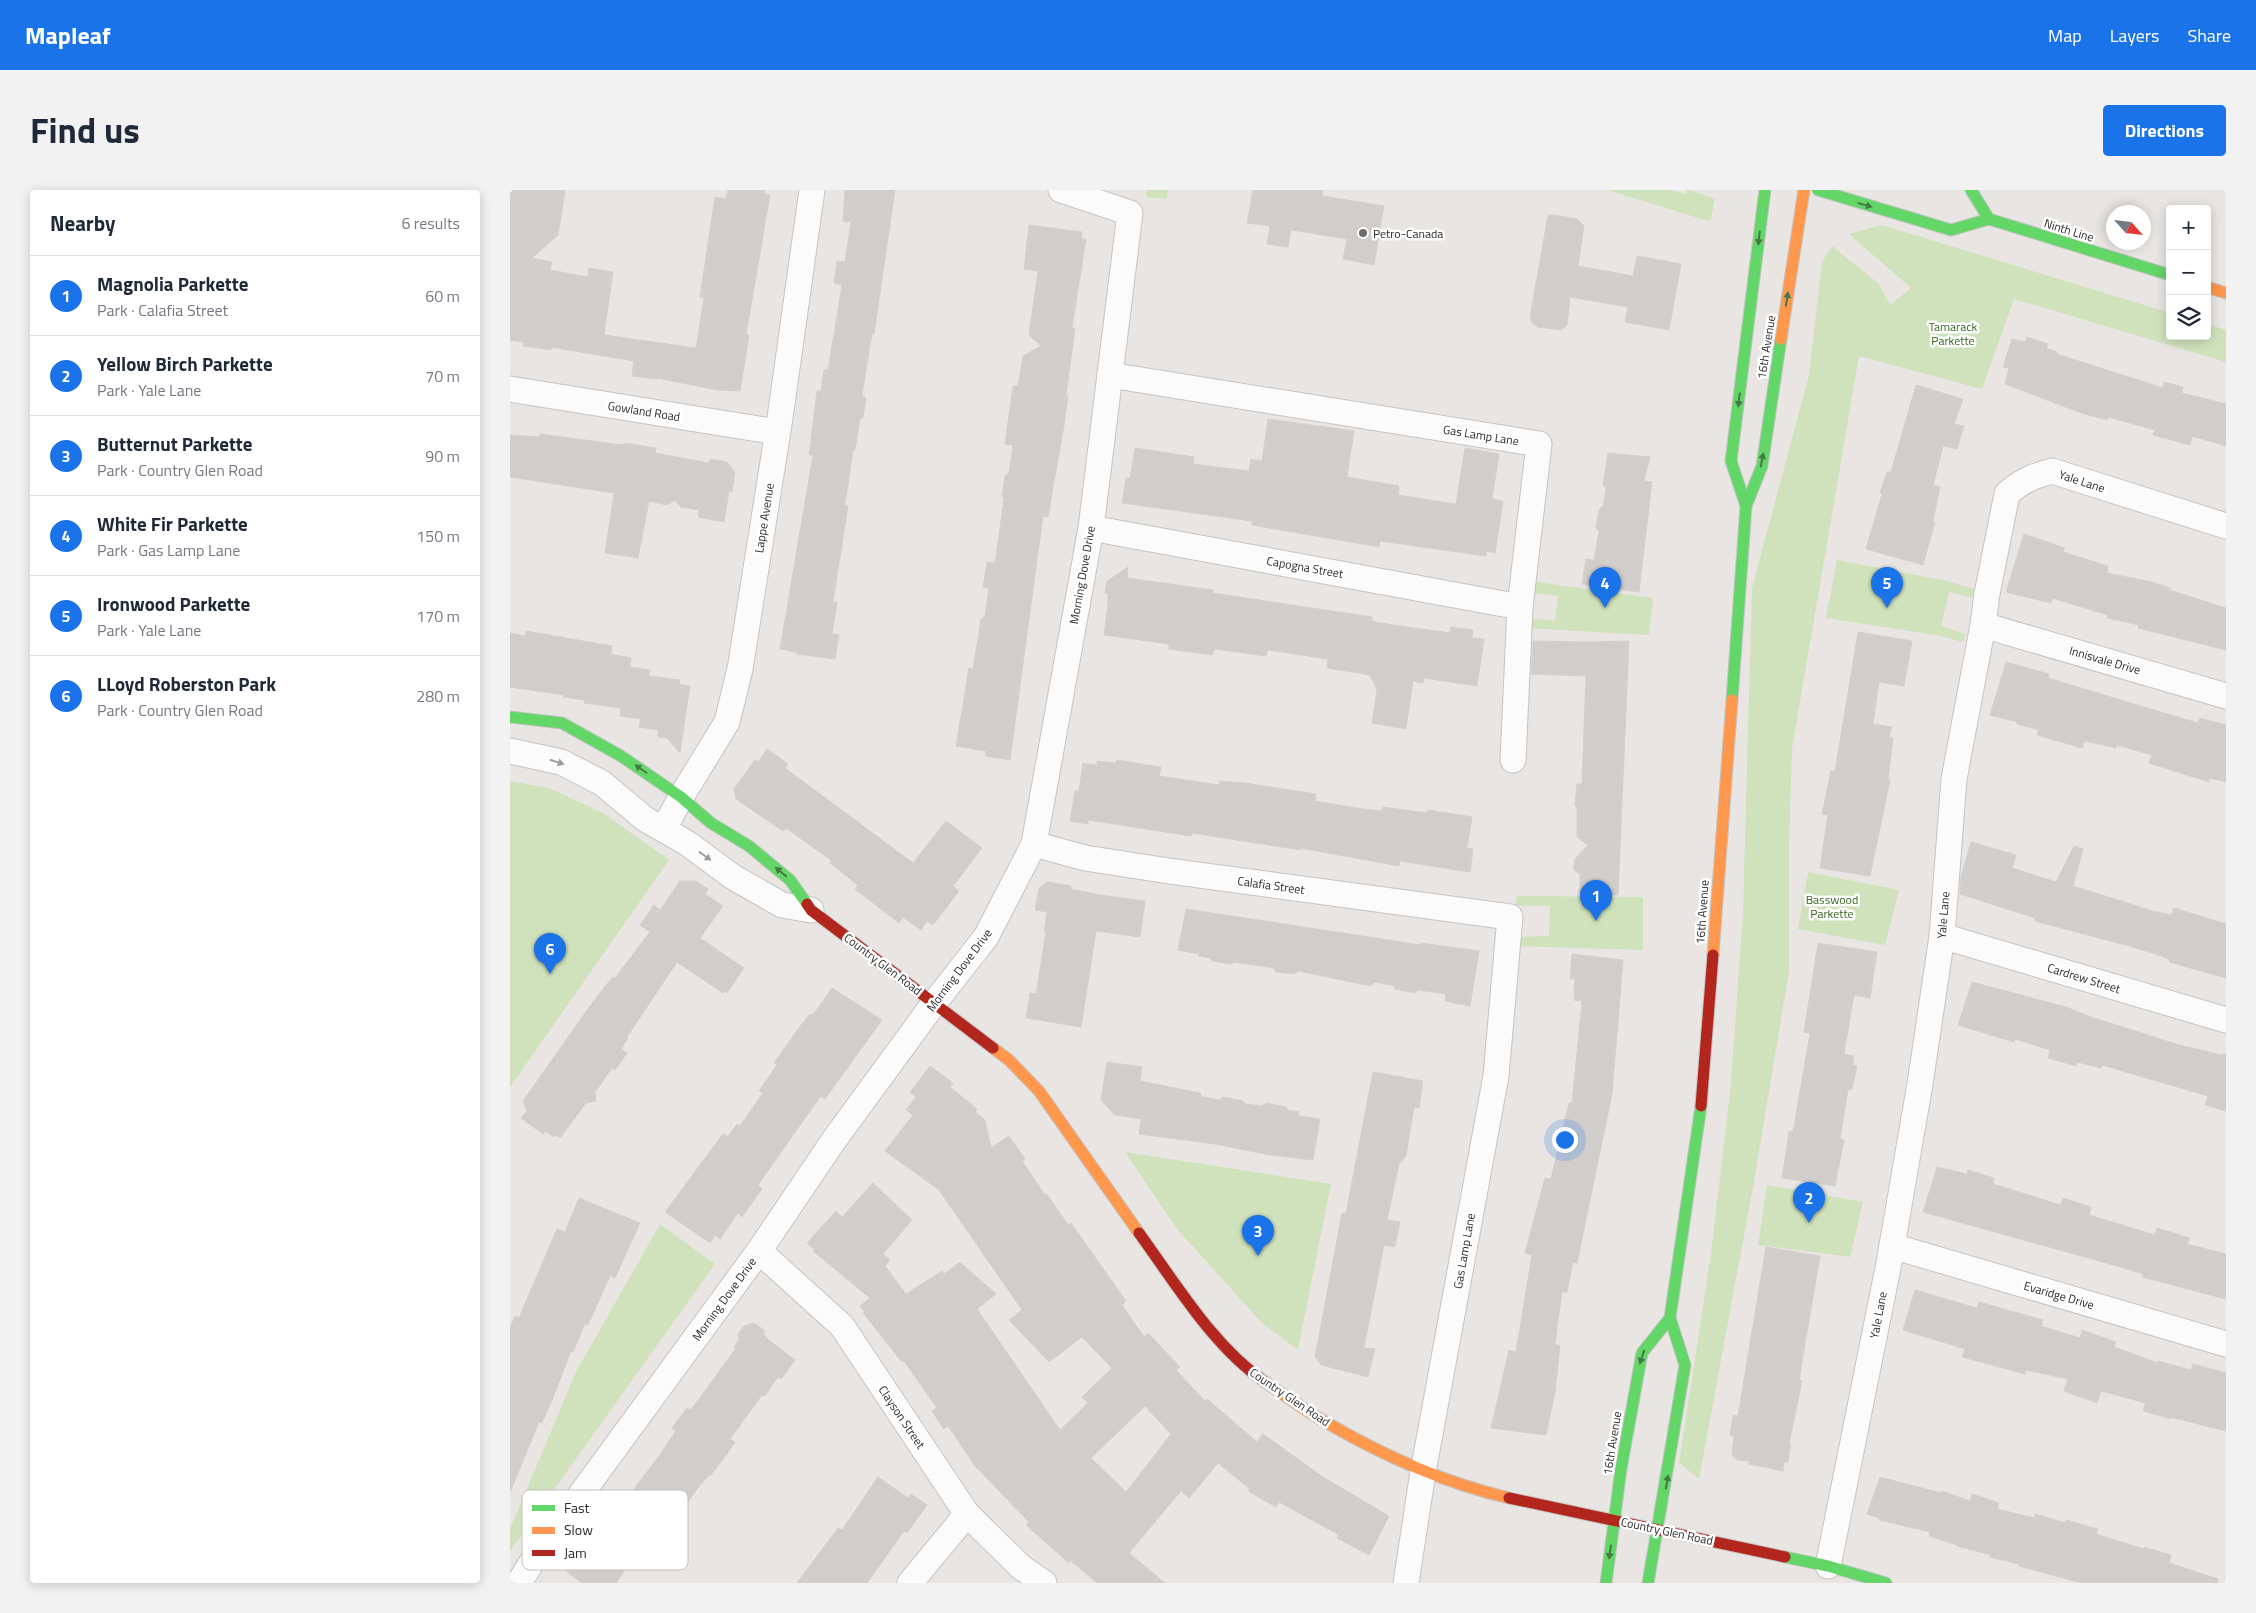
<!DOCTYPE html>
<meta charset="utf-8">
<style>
body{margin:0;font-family:"Titillium Web",sans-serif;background:#f2f2f3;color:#1f2937}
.controls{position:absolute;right:15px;top:15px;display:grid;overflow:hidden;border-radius:5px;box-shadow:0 2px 12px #0003}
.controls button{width:45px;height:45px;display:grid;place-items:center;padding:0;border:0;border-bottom:1px solid #e0e1e3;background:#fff;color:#1f2937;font:25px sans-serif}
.compass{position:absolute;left:1596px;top:15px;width:45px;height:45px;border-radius:50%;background:#fff;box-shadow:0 2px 12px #0003;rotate:117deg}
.you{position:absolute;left:1054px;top:949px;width:18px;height:18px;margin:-12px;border:4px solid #fff;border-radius:50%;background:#1a73e8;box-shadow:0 0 0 8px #1a73e833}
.badge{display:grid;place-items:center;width:32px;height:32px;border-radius:50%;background:#1a73e8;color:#fff;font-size:16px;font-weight:700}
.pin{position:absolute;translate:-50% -41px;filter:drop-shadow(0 1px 2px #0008)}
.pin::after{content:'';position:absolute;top:26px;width:18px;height:15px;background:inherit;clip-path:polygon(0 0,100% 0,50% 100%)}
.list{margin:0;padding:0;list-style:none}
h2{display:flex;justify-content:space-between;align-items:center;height:65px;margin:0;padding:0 20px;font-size:21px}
h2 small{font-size:16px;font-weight:400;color:#747a83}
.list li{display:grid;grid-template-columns:32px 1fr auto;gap:15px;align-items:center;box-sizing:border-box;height:80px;padding:0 20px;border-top:1px solid #e0e1e3}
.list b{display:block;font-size:19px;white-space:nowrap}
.list p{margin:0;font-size:16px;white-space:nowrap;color:#747a83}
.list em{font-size:16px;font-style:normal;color:#747a83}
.icon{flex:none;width:28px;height:28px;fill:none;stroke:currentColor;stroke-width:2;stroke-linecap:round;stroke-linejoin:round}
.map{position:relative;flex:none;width:1716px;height:1393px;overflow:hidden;border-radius:5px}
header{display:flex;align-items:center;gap:30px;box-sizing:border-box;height:70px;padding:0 25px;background:#1a73e8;color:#fff}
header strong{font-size:24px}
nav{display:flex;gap:28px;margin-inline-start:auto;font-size:18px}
.intro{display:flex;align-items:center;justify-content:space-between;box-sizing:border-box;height:120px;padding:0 30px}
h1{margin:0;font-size:35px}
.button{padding:12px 22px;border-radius:5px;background:#1a73e8;color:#fff;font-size:18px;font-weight:700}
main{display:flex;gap:30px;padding:0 30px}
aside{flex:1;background:#fff;border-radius:5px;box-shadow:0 2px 12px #0003}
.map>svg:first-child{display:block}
</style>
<header>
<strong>Mapleaf</strong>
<nav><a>Map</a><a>Layers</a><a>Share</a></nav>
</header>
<div class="intro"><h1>Find us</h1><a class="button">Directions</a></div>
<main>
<aside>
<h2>Nearby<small>6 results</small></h2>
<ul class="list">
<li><span class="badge">1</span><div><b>Magnolia Parkette</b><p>Park · Calafia Street</p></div><em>60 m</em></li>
<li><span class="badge">2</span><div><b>Yellow Birch Parkette</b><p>Park · Yale Lane</p></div><em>70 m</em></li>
<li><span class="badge">3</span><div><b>Butternut Parkette</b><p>Park · Country Glen Road</p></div><em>90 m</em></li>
<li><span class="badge">4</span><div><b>White Fir Parkette</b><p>Park · Gas Lamp Lane</p></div><em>150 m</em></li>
<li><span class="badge">5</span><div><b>Ironwood Parkette</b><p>Park · Yale Lane</p></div><em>170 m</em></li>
<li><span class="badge">6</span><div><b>LLoyd Roberston Park</b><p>Park · Country Glen Road</p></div><em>280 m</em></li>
</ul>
</aside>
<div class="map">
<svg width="1716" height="1393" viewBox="0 0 1716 1393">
<rect width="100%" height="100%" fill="#e8e5e2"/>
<g fill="#d0e2bc">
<path d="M637 0H658L657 9 636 7Z"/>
<path d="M1097 0H1161L1176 4 1177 0H1180L1205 9 1201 29 1198 31Z"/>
<path d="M1372 35 1660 123V146H1697V134L1716 140V172L1504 109 1472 199 1349 166 1282 559 1279 654V781L1243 997 1189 1289 1169 1273 1201 1064 1221 893 1233 722 1242 398 1299 185 1312 72 1322 56 1369 94 1380 115 1401 98 1339 44Z"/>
<path d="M1327 370 1437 391 1464 399 1462 408 1439 402 1431 436 1456 444 1453 452 1431 446 1316 428Z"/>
<path d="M1020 391 1143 408 1139 445 1014 438V428L1045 431 1048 406 1019 402Z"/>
<path d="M0 591 39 598 93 623 159 670 0 897Z"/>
<path d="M1298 682 1389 700 1375 755 1288 739Z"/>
<path d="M1007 706 1133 707V760L1005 756V747L1039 746 1040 716 1006 715Z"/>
<path d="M615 962 821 994 788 1160 752 1133 667 1039Z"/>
<path d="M1257 995 1353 1012 1340 1067 1248 1055Z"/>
<path d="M150 1034 205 1074 0 1361V1339L66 1182Z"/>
</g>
<g fill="#d0cdcb" stroke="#d3d0cd" fill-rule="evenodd">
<path d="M0 0H55L48 45 22 68 42 72 40 80 78 87 79 78 103 82 94 145 186 158 194 108 190 107 205 7 216 9 218 0H255L254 4 260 5 236 145H239L230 201 207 200 147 188V189L122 186 124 171 41 157V160L13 156 14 152 0 150Z"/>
<path d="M335 0H385L364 144H362L352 205 356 208 353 227 350 229 345 260H343L335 315 338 316 323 412H327L322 444 329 445 325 469 287 464V462L270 459 303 265H299L307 201H311L314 180H318L332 95 324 93 327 71 335 72 341 32 333 31Z"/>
<path d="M743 0H813L812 6 874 16 864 75 833 69 837 49 781 40 778 57 757 54 760 36 737 33Z"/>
<path d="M1039 25H1045L1067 29 1074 36 1068 76 1123 86 1127 66 1171 74 1159 140 1115 132 1118 117 1060 107 1057 135 1051 140 1028 137 1022 133 1020 127 1037 31Z"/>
<path d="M519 35 572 42 571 49H576L562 138H565L556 205 558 206 554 235 538 327 533 326 500 570 475 566 476 561 446 556 459 478 463 479 471 429 475 426 479 398 473 397 477 372 485 373 494 309 492 305 495 286 499 283 503 255 495 254 503 196H508L513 166 531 156 519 145 528 81 514 79Z"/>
<path d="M1517 147 1538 154 1536 158 1547 162V164L1653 198 1654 192 1673 197 1672 203 1716 214V256L1682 246 1680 255 1643 245 1645 240 1598 227 1597 230 1571 223 1495 194 1499 178 1493 177 1502 149 1515 152Z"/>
<path d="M1406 195 1453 209 1444 234 1454 236 1447 259 1433 256 1423 295 1430 297 1423 331 1425 332 1413 375 1356 359 1372 304 1370 302 1377 282H1381Z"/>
<path d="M758 229 844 241 837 287 889 296 888 305 946 314 955 258 989 264 982 309 993 311 985 363 976 361V366L870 351 869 357 742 335V331L612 313 616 288H620L625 258 684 267 683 274 739 281 741 269 752 271Z"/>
<path d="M30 244 113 255 115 253 146 258 145 263 199 273 200 269 217 272 225 282 222 302 219 301 214 332 188 327 189 320 171 317 165 310 157 315 139 311 128 368 95 363 104 303 0 287V245L30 247Z"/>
<path d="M1098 263 1140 267 1134 291 1142 292 1129 402 1072 394 1076 369 1084 370 1089 341 1086 338 1089 320 1093 316 1096 299 1093 295Z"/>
<path d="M1514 344 1555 358 1553 362 1598 376 1597 383 1642 392 1660 398 1659 400 1716 418V460L1628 438 1629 435 1597 428 1598 425 1542 408 1541 413 1496 402Z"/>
<path d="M618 377 617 388 703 400V403L862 427V431L870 433 940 443 941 437 963 440 962 448 974 449 967 496 914 488 913 493 903 491 896 539 862 533 867 499 860 485 817 478 818 469 758 460 756 466 705 459 702 465 659 459V454L594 445 598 413V404L595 403 597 391Z"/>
<path d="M16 441 102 456 101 464 121 468 120 477 140 480 139 486 170 490 169 494 180 496 170 563 157 548 148 547V540L129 537 131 529 110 526 111 518 74 513 75 510 53 507 54 505 0 497V443L15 446Z"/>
<path d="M1348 442 1402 451 1394 496 1369 492 1363 534 1382 537 1379 547 1383 548 1378 590H1380L1360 686 1310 678 1318 625 1312 624 1321 581H1325Z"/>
<path d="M1023 451 1077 452 1119 451 1108 705 1070 704V684L1064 680 1065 669 1078 655 1067 647V616H1065L1067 594H1072L1076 486 1021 484Z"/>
<path d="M1496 472 1539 484 1538 488 1654 523 1688 533 1690 528 1716 535V592L1700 588 1699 592 1639 573 1642 565 1607 555 1606 558 1575 551 1572 558 1527 545 1529 540 1507 534V532L1480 525Z"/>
<path d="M257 559 278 574 275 578 403 673 436 631 472 658 443 696 449 701 423 735 417 731 411 740 393 727 389 733 345 699 348 695 320 673 322 671 276 638 273 641 226 609 224 599 245 570 248 572Z"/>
<path d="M607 570 651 577 649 586 709 595 710 591 735 593 806 604 805 611 853 619 872 621 873 617 917 623 918 620 962 627 957 658 963 659 960 682 890 671 889 676 790 658V660L682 643 681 646 578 630V634L560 631 565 601H569L573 573 587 575V571L606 573Z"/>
<path d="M1461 652 1506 665 1502 678 1546 692 1564 656 1573 659 1563 696 1643 721 1661 725 1664 718 1716 734V788L1659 772 1660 770 1649 765 1619 756 1525 731V728L1450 704 1451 687Z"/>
<path d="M170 691H186L198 699 195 704 213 716 190 748 234 778 217 803 214 801 213 803 167 772 117 847 118 848 111 859 117 863 105 880 102 878 85 902 86 911 76 913 50 948 46 945 44 947 35 941 33 944 11 928 17 921 13 911 77 820 97 794 103 787 105 788 140 742 130 735 144 715 150 720Z"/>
<path d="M538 692 561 696V699L590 705 635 711 630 747 586 741 571 837 516 828 520 803 526 804 536 742H534L537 722 525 720 529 698Z"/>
<path d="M676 719 911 755V753L969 761 960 816 935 811 936 804 908 800 905 803 885 799 884 796 865 792 861 796 788 781 784 784 766 782 764 778 724 772 721 774 702 771 700 768 689 766 690 764 668 760Z"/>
<path d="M1308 753 1367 762 1360 808 1344 805 1334 864 1344 866 1343 875 1347 876 1342 899 1338 900 1330 949 1334 950 1325 996 1272 988 1279 941 1283 942 1300 843 1294 842Z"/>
<path d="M1062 764 1113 770 1102 904 1067 1073 1063 1072 1057 1102H1052L1045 1154 1050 1156 1045 1202 1036 1245 981 1238 999 1160 1006 1162 1022 1065 1015 1063 1035 988 1041 989 1059 913H1062L1072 811 1064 810 1065 789H1060Z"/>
<path d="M1462 792 1556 817 1581 827 1666 854 1711 865 1716 864V921L1695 915 1698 906 1592 875 1591 878 1567 872 1566 876 1538 868 1540 860 1505 849 1504 852 1448 835Z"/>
<path d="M322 798 372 830 315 909 311 906 293 931 248 995 252 999 232 1027 228 1023 210 1049 205 1045 200 1053 155 1022 213 944 218 947 227 934 230 936 253 903 249 901 267 875 264 873 291 835 300 824 303 825Z"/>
<path d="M597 872 632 877 630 891 690 903 692 907 710 910 713 907 733 911 735 914 752 916 756 913 776 917 777 920 789 922 788 926 810 929 803 970 760 965 705 954 629 944 631 929 605 925 591 910Z"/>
<path d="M420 876 443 893 440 897 467 919 465 922 475 930 481 958 499 946 515 969 512 971 535 1005 537 1004 558 1035 561 1033 616 1111 612 1115 634 1147 638 1143 670 1177 666 1180 695 1211 697 1209 747 1252 753 1244 813 1287 879 1326 859 1365 827 1348 829 1345 769 1312 766 1317 738 1301 740 1299 708 1273 679 1308 671 1301 619 1363 655 1393H587L560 1370 559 1373 516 1335 519 1332 465 1276 438 1236 434 1239 422 1221 427 1218 394 1171 392 1172 353 1123 355 1122 350 1116 360 1108 303 1061 305 1060 297 1053 326 1021 332 1027 363 993 402 1030 373 1064 380 1070 375 1076 396 1104 432 1081 434 1084 450 1072 486 1104 467 1119 550 1240 578 1213 572 1207 602 1178 572 1147 539 1172 499 1130 512 1120 429 1000 375 961 403 925 396 920 406 907 400 902ZM635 1216 661 1244 616 1302 581 1268Z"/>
<path d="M863 882 913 891 909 918 904 917 896 966 889 974 877 1030 890 1032 885 1057 874 1055 854 1158 865 1159 858 1187 811 1175 805 1167 832 1023H836Z"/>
<path d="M1427 977 1457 984 1458 980 1484 988 1483 994 1551 1015 1553 1008 1581 1017 1579 1025 1645 1045 1647 1038 1680 1048 1677 1054 1716 1064V1109L1632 1087 1633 1084 1614 1078 1413 1022Z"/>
<path d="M69 1008 130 1033 105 1088 100 1086 78 1135 75 1134 63 1162 61 1161 42 1210 32 1233 29 1232 0 1302V1138L5 1126 9 1128 47 1039 55 1042Z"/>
<path d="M1256 1057 1310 1066 1289 1190 1292 1191 1279 1254H1281L1278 1272H1274L1273 1281 1239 1274V1271L1227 1270 1222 1264 1224 1246H1220L1223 1225 1228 1226Z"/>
<path d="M1405 1100 1467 1118 1469 1112 1533 1130 1531 1136 1570 1148 1572 1140 1606 1152 1604 1157 1648 1173V1171L1681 1180 1683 1174 1716 1183V1241L1661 1227V1229L1633 1221 1636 1213 1591 1201 1587 1213 1554 1201 1558 1189 1516 1180 1515 1184 1452 1167 1455 1159 1393 1140Z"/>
<path d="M244 1133 254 1140V1145L260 1151 285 1170 272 1188H267L255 1206 252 1205 220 1249 225 1252 217 1264 200 1286 199 1285 190 1295 134 1372 128 1368 121 1378 118 1376 106 1393H72L56 1381 67 1365 70 1367 102 1321 105 1324 149 1266 166 1241 162 1238 177 1218 181 1220 226 1158 224 1157 229 1149 228 1144 234 1136Z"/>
<path d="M368 1287 398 1308 401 1304 417 1315 397 1343 394 1341 357 1393H287L328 1338 332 1340Z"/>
<path d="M1370 1287 1431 1303 1432 1301 1460 1311 1462 1304 1489 1313 1487 1319 1524 1328 1525 1324 1556 1333V1330L1588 1339 1586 1344 1634 1359V1357L1661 1365 1659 1373 1708 1389 1707 1393H1571L1509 1376V1374L1480 1367 1481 1365 1447 1356V1355L1419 1346 1420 1342 1369 1330 1370 1328 1357 1324Z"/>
</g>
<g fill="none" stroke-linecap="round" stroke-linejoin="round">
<g stroke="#c4c4c4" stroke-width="27">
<g id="street">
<path d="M600 185 1029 254 1010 417 1003 570"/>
<path d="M0 199 267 242"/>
<path d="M581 338 1010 417"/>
<path d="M1473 435 1716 506"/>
<path d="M0 561 51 572 92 593 135 629 177 653 223 687 272 715 301 720"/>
<path d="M154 639 171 607 217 532 230 479 270 228 302 0"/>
<path d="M524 654 575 668 659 681 1000 727 986 886 913 1282 896 1393"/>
<path d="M1432 746 1716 830"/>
<path d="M1382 1056 1716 1154"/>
<path d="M249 1061 332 1136 457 1324 511 1377 534 1393"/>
<path d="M1318 1376 1379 1073 1410 894 1432 746 1444 589 1473 435 1477 404 1497 304C1511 291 1524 286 1542 281L1716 336"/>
<path d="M9 1393 25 1367 249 1061 324 950 425 812 476 747 524 654 581 338 620 23 551 0"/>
<path d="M400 1393 457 1324"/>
</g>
</g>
<g stroke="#c4c4c4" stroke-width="13">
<g id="fast">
<path d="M1308 0 1441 40 1479 29 1660 85"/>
<path d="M1461 0 1479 29"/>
<path d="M1236 316 1221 271 1255 0"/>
<path d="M1222 510 1236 316 1252 276 1271 149"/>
<path d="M0 527 52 533 111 566 171 607 201 633 239 656 280 690 297 714"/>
<path d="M1275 1367 1318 1376 1376 1393"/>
<path d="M1096 1393 1111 1279 1132 1163 1160 1128"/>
<path d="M1138 1393 1175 1175 1160 1128 1191 916"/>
</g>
</g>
<g stroke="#c4c4c4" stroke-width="13">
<g id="slow">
<path d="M1697 97 1716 103"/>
<path d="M1271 149 1294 0"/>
<path d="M1203 765 1222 510"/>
<path d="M483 858 499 870 529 901 629 1043"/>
<path d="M755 1192C776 1206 797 1222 819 1234 876 1267 935 1293 999 1308"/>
</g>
</g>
<g stroke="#c4c4c4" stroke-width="13">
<g id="jam">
<path d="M297 714 301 720 483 858"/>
<path d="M1191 916 1203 765"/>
<path d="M629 1043C666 1094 703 1156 755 1192"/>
<path d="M999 1308 1275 1367"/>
</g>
</g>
<use href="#street" stroke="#fcfbfb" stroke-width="25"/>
<use href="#fast" stroke="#63d668" stroke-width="11"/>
<use href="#slow" stroke="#ff974d" stroke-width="11"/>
<use href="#jam" stroke="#b3261e" stroke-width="11"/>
</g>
<defs><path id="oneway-solid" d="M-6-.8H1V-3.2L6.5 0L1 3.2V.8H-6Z" transform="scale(1.25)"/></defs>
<g fill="#447846">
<use href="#oneway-solid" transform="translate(1355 15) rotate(16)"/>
<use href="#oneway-solid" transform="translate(1249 48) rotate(97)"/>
<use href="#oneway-solid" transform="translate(1277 109) rotate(-81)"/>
<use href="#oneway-solid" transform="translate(1229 210) rotate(97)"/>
<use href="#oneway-solid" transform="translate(1252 270) rotate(-79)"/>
<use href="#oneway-solid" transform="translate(131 579) rotate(-145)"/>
<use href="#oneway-solid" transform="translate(271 682) rotate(-140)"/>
<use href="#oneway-solid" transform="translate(1132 1167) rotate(108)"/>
<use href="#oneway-solid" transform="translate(1157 1292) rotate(-80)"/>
<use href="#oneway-solid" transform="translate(1100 1362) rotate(98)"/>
</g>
<g fill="#9e9d9d">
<use href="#oneway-solid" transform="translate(47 572) rotate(18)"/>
<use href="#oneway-solid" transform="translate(195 666) rotate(36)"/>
</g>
<circle fill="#6d6c6b" stroke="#fff" stroke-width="2" cx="853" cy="43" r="5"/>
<g text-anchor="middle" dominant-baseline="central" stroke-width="5" stroke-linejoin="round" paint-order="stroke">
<g font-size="12" fill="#2b2b2b" stroke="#fff">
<text transform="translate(1559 40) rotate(17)">Ninth Line</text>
<text transform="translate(1256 157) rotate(-81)">16th Avenue</text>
<text transform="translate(134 221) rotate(9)">Gowland Road</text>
<text transform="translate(971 245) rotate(9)">Gas Lamp Lane</text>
<text transform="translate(1572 291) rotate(18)">Yale Lane</text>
<text transform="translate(254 328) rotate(-81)">Lappe Avenue</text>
<text transform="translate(795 377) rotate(10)">Capogna Street</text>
<text transform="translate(572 385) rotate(-80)">Morning Dove Drive</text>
<text transform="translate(1595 470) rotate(16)">Innisvale Drive</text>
<text transform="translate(761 695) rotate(8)">Calafia Street</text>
<text transform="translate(1192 722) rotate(-86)">16th Avenue</text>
<text transform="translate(1433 725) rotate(-85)">Yale Lane</text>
<text transform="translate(373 774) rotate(37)">Country Glen Road</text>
<text transform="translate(449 780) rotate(-53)">Morning Dove Drive</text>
<text transform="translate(1574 788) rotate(17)">Cardrew Street</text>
<text transform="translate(954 1061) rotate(-80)">Gas Lamp Lane</text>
<text transform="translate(1549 1105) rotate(16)">Evaridge Drive</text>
<text transform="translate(214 1109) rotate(-54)">Morning Dove Drive</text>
<text transform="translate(1368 1125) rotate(-79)">Yale Lane</text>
<text transform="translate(780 1207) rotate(34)">Country Glen Road</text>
<text transform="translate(392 1227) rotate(56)">Clayson Street</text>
<text transform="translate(1102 1253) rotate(-81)">16th Avenue</text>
<text transform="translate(1157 1341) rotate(12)">Country Glen Road</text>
</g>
<g font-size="12" fill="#2b2b2b" stroke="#fff" text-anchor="start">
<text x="863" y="43">Petro-Canada</text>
</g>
<g font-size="12" fill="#37651e" stroke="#fff">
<text x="1443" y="136">Tamarack<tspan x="1443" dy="14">Parkette</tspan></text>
<text x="1322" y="709">Basswood<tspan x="1322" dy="14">Parkette</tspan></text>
</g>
</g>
<rect x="12" y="1300" width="166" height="80" rx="8" fill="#fff" stroke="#bfbfbf" stroke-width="1"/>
<rect x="22" y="1315" width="23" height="6" fill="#63d668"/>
<rect x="22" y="1337" width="23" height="7" fill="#ff974d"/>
<rect x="22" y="1360" width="23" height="6" fill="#b3261e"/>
<g font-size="14" fill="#2b2b2b">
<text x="54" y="1323">Fast</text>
<text x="54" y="1345">Slow</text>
<text x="54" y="1368">Jam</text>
</g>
</svg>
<div class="controls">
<button>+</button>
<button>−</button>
<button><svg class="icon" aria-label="layers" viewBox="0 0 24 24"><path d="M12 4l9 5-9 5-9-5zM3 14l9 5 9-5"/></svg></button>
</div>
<svg class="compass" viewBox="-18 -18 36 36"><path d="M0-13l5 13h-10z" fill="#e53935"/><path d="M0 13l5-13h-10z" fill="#747a83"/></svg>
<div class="you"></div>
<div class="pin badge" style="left:1086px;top:731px">1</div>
<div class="pin badge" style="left:1299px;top:1033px">2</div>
<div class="pin badge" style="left:748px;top:1066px">3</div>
<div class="pin badge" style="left:1095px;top:418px">4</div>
<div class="pin badge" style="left:1377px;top:418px">5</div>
<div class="pin badge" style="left:40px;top:784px">6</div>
</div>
</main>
